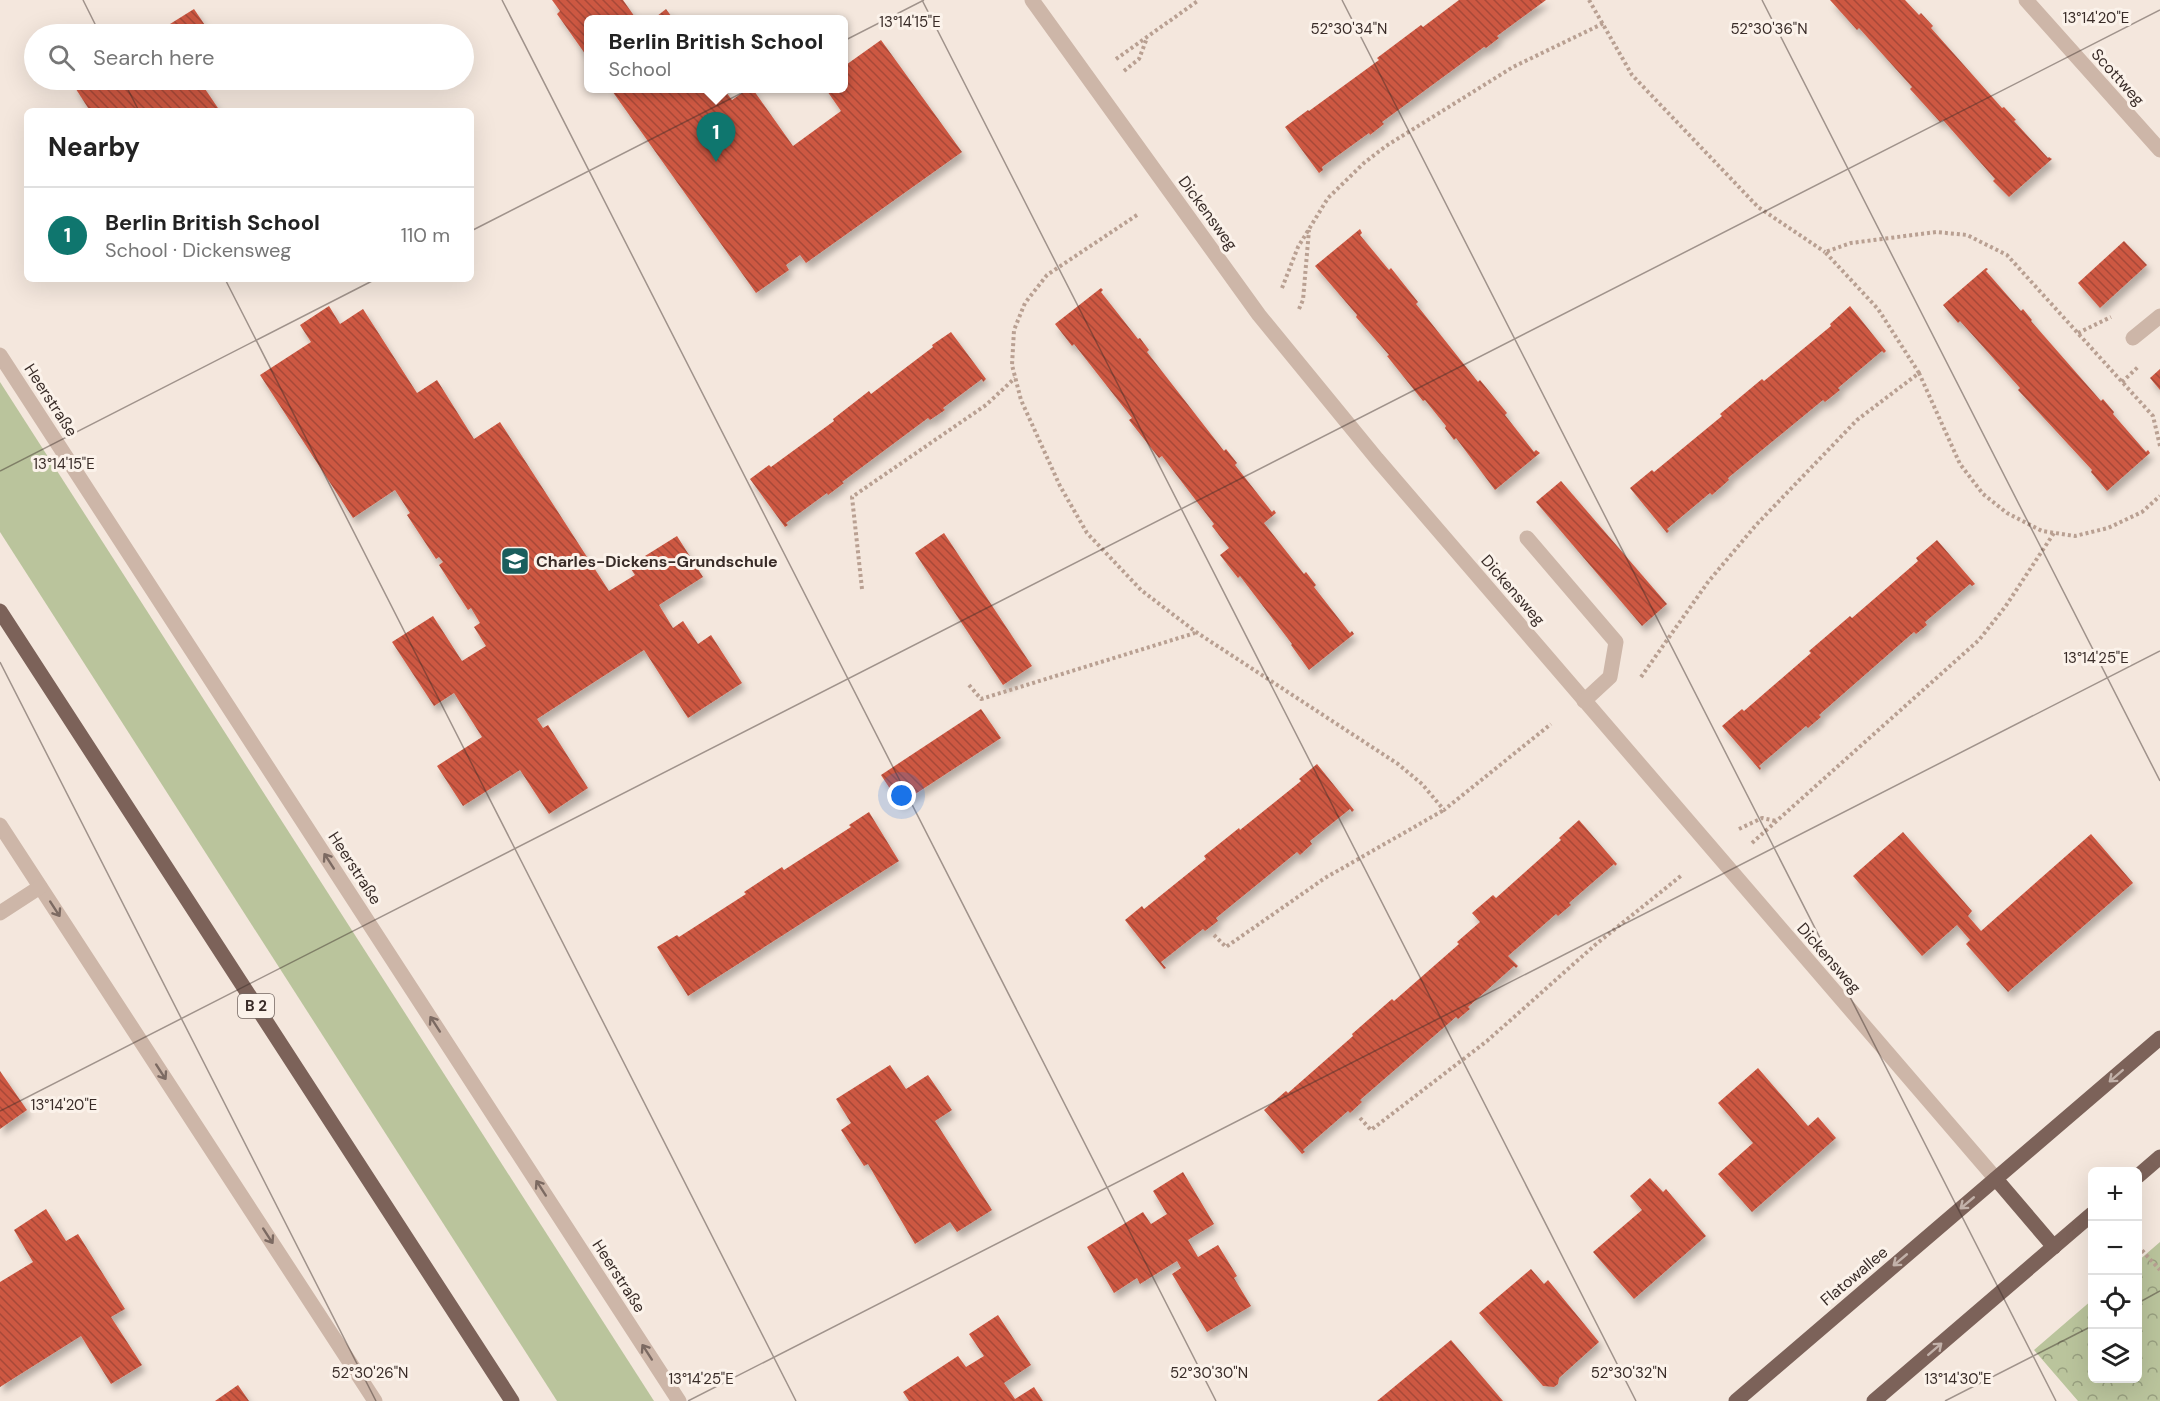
<!DOCTYPE html>
<meta charset="utf-8">
<style>
body{margin:0;font-family:"DM Sans",sans-serif;background:#f6f6f6;color:#222}
.controls{position:absolute;right:18px;bottom:18px;display:grid;overflow:hidden;border-radius:9px;box-shadow:0 6px 24px #0002}
.controls button{width:54px;height:54px;display:grid;place-items:center;padding:0;border:0;border-bottom:2px solid #e0e0e0;background:#fff;color:#222;font:30px sans-serif}
.you{position:absolute;left:902px;top:796px;width:21px;height:21px;margin:-15px;border:4px solid #fff;border-radius:50%;background:#1a73e8;box-shadow:0 0 0 9px #1a73e833}
.badge{display:grid;place-items:center;width:39px;height:39px;border-radius:50%;background:#0f766e;color:#fff;font-size:20px;font-weight:700}
.pin{position:absolute;translate:-50% -50px;filter:drop-shadow(0 2px 3px #0008)}
.pin::after{content:'';position:absolute;top:32px;width:21px;height:18px;background:inherit;clip-path:polygon(0 0,100% 0,50% 100%)}
.popup{position:absolute;left:584px;top:15px;width:264px;height:78px;box-sizing:border-box;display:grid;place-content:center;border-radius:9px;background:#fff;filter:drop-shadow(0 2px 4px #0005);font-size:20px;white-space:nowrap;color:#767676}
.popup b{font-size:22px;color:#222}
.popup::after{content:'';position:absolute;left:50%;top:100%;margin-left:-12px;border:12px solid transparent;border-top-color:#fff}
.list{margin:0;padding:0;list-style:none}
h2{display:flex;justify-content:space-between;align-items:center;height:78px;margin:0;padding:0 24px;font-size:26px}
h2 small{font-size:20px;font-weight:400;color:#767676}
.list li{display:grid;grid-template-columns:39px 1fr auto;gap:18px;align-items:center;box-sizing:border-box;height:96px;padding:0 24px;border-top:2px solid #e0e0e0}
.list b{display:block;font-size:22px;white-space:nowrap}
.list p{margin:0;font-size:20px;white-space:nowrap;color:#767676}
.list em{font-size:20px;font-style:normal;color:#767676}
.icon{flex:none;width:33px;height:33px;fill:none;stroke:currentColor;stroke-width:2;stroke-linecap:round;stroke-linejoin:round}
.map{position:relative;flex:none;width:2160px;height:1401px;overflow:hidden}
.search{position:absolute;background:#fff;box-shadow:0 6px 24px #0002;left:24px;top:24px;width:450px;height:66px;display:flex;align-items:center;gap:15px;box-sizing:border-box;padding:0 21px;border-radius:33px;color:#767676;font-size:22px}
.panel{position:absolute;background:#fff;box-shadow:0 6px 24px #0002;left:24px;top:108px;width:450px;height:174px;border-radius:9px}
.map>svg:first-child{display:block}
</style>
<div class="map">
<svg width="2160" height="1401" viewBox="0 0 2160 1401">
<defs>
<pattern id="park-crowns" width="20" height="18" patternUnits="userSpaceOnUse" patternTransform="scale(1.5)"><rect width="20" height="18" fill="#bac49c"/><path d="M2 6a3 3 0 1 1 6 0M12 15a3 3 0 1 1 6 0" fill="none" stroke="#989f7f"/></pattern>
<pattern id="building-back-hatch" width="6" height="6" patternUnits="userSpaceOnUse" patternTransform="scale(1.5)"><rect width="6" height="6" fill="#cd5842"/><path d="M-1 5l2 2M0 0l6 6M5-1l2 2" fill="none" stroke="#a74937"/></pattern>
<filter id="shadow"><feDropShadow dx="3.5" dy="6" stdDeviation="3" flood-color="#0004"/></filter>
</defs>
<rect width="100%" height="100%" fill="#f4e7dd"/>
<path fill="#bac49c" d="M0 382 654 1401H557L0 532Z"/>
<path fill="url(#park-crowns)" d="M2160 1242V1401H2078L2034 1350 2092 1300V1378H2138V1261Z"/>
<g fill="url(#building-back-hatch)" filter="url(#shadow)">
<path d="M552 0H623L637 20H588V58L557 14 560 11Z"/>
<path d="M1459 0H1546L1497 36 1499 38 1486 48 1484 47 1382 122 1384 124 1370 135 1369 133 1322 167 1323 170 1319 173 1285 127 1308 110 1309 111 1379 60 1377 58 1421 25 1423 27Z"/>
<path d="M1830 0H1905L1919 15 1921 13 1933 26 1931 28 2002 108 2004 107 2016 120 2014 121 2048 158 2049 157 2052 159 2009 197 1993 181 1995 179 1943 120 1940 122 1910 89 1912 87 1859 28 1857 30Z"/>
<path d="M194 9 211 34H154Z"/>
<path d="M666 9 674 20H652Z"/>
<path d="M881 40 962 152 806 263 800 255 786 265 789 270 756 293 610 88H723L732 100 749 88H752L793 146 841 111 825 88H843V67Z"/>
<path d="M84 80H199L220 111H90L74 86Z"/>
<path d="M1360 229 1362 233 1360 235 1389 270 1391 268 1418 302 1416 304 1478 382 1480 380 1507 413 1505 415 1534 452 1536 450 1540 453 1495 490 1456 438 1454 440 1445 428 1446 426 1425 400 1423 401 1387 356 1389 355 1356 317 1357 315 1315 266Z"/>
<path d="M2124 241 2147 265 2100 308 2078 283Z"/>
<path d="M1986 268 1988 269 1986 271 2021 311 2023 309 2032 320 2031 321 2101 401 2103 399 2114 412 2113 414 2146 452 2148 450 2150 453 2107 491 2091 472 2092 470 2018 390 2020 388 1960 321 1958 323 1943 305Z"/>
<path d="M1101 288 1103 290 1101 292 1138 339 1140 338 1149 350 1147 352 1224 451 1226 449 1237 463 1235 465 1272 512 1274 510 1276 513 1264 523 1304 574 1306 572 1316 585 1314 587 1350 633 1352 631 1354 634 1309 670 1291 645 1292 644 1240 576 1238 578 1220 555 1229 548 1212 526 1214 524 1162 456 1159 458 1129 420 1132 418 1074 344 1072 346 1055 324Z"/>
<path d="M329 306 340 324 363 309 417 393 437 380 474 439 500 422 609 591 635 575 629 566 677 536 703 577 659 605 673 628 683 621 698 644 711 635 742 683 688 718 644 650 537 719 543 728 548 725 588 788 549 814 520 770 463 806 437 766 482 737 454 693 434 706 392 642 433 616 462 661 486 646 474 627 480 623 471 608 468 610 439 565 443 562 439 557 436 559 407 515 410 513 395 490 353 518 260 375 311 342 300 325Z"/>
<path d="M1850 306 1886 351 1884 353 1882 351 1838 388 1840 390 1825 402 1823 400 1728 478 1729 480 1712 495 1710 493 1667 529 1669 531 1667 533 1630 488 1652 470 1654 472 1722 416 1720 414 1762 379 1764 381 1831 326 1830 324Z"/>
<path d="M951 332 986 379 983 382 982 379 943 408 945 410 930 420 928 418 842 482 844 483 828 495 827 493 786 523 788 525 785 527 750 479 769 465 771 467 834 421 833 419 869 391 871 394 933 347 932 345Z"/>
<path d="M2160 369V390L2150 378Z"/>
<path d="M1561 481 1667 604 1642 626 1536 502Z"/>
<path d="M944 533 1032 666 1003 685 915 553Z"/>
<path d="M1937 540 1975 584 1972 586 1970 584 1925 622 1927 625 1916 634 1914 632 1819 715 1821 717 1808 728 1806 726 1759 766 1761 768 1760 770 1722 726 1742 709 1744 711 1811 653 1809 651 1850 616 1852 618 1918 561 1916 558Z"/>
<path d="M981 709 1001 738 900 804 881 775Z"/>
<path d="M1317 764 1354 810 1352 812 1350 809 1310 841 1312 844 1300 855 1297 852 1216 918 1218 921 1205 931 1203 929 1161 962 1166 968 1164 969 1125 920 1142 906 1144 909 1206 859 1204 856 1239 828 1240 830 1301 781 1299 779Z"/>
<path d="M869 812 899 861 688 996 657 947 677 935 679 937 746 894 744 892 782 867 784 870 851 827 849 825Z"/>
<path d="M1579 820 1617 864 1615 866 1614 864 1569 903 1571 905 1558 916 1556 914 1508 956 1518 966 1516 968 1514 966 1468 1007 1470 1009 1458 1019 1456 1017 1360 1100 1362 1102 1350 1113 1348 1111 1303 1150 1305 1152 1302 1154 1264 1110 1286 1091 1288 1093 1353 1036 1352 1034 1392 999 1394 1001 1459 944 1457 942 1480 922 1472 913 1493 895 1496 898 1561 840 1559 838Z"/>
<path d="M1903 832 1972 911 1968 916 1981 931 2091 834 2133 883 2008 992 1966 944 1970 940 1957 925 1922 956 1853 876Z"/>
<path d="M890 1065 906 1089 928 1075 952 1110 935 1121 992 1210 957 1232 950 1222 915 1244 868 1164 864 1166 841 1130 851 1123 836 1099Z"/>
<path d="M1758 1068 1808 1126 1818 1117 1836 1138 1752 1212 1718 1174 1753 1143 1718 1103Z"/>
<path d="M0 1071 27 1110 0 1129Z"/>
<path d="M1183 1172 1214 1224 1188 1240 1198 1257 1218 1245 1237 1276 1234 1278 1251 1306 1207 1332 1172 1274 1181 1268 1177 1261 1140 1284 1137 1278 1114 1293 1087 1247 1143 1212 1151 1224 1167 1214 1153 1191Z"/>
<path d="M1650 1178 1663 1192 1666 1189 1706 1236 1634 1299 1593 1252 1642 1210 1630 1196Z"/>
<path d="M46 1209 66 1241 78 1234 125 1309 111 1317 142 1365 111 1384 81 1336 0 1387V1282L33 1262 14 1230Z"/>
<path d="M1531 1269 1544 1284 1548 1280 1599 1342 1559 1378 1558 1384 1554 1387 1543 1386 1479 1313Z"/>
<path d="M998 1315 1031 1365 1004 1383 1015 1399 1034 1387 1043 1401H909L903 1392 958 1356 966 1367 984 1356 969 1334Z"/>
<path d="M1451 1340 1503 1401H1377Z"/>
<path d="M238 1385 249 1401H215Z"/>
</g>
<g fill="none" stroke-linecap="round" stroke-linejoin="round">
<g stroke="#b9a092" stroke-width="4" stroke-dasharray="3 3" stroke-linecap="butt">
<path d="M1589 0 1632 75 1758 207 1825 252"/>
<path d="M1116 59 1199 0"/>
<path d="M1124 71 1139 59 1147 38"/>
<path d="M1137 215 1047 275 1025 303 1014 330 1012 365 1021 400 1060 486 1087 533 1141 590 1196 632 1398 764 1422 784 1444 810 1551 724"/>
<path d="M1282 288 1298 247 1328 198 1364 163 1386 146 1513 67 1604 23"/>
<path d="M1299 309 1303 300 1309 230"/>
<path d="M2078 333 2111 317"/>
<path d="M1919 373 1878 309 1825 252 1851 243 1936 232 1967 235 2007 255 2153 416 2160 446"/>
<path d="M2122 382 2139 366"/>
<path d="M862 589 852 497 986 405 1015 378"/>
<path d="M1641 677 1708 582 1756 525 1857 420 1919 373 1960 464 1983 494 2007 513 2042 531 2075 536 2108 528 2142 512 2160 496"/>
<path d="M969 685 981 699 1195 633"/>
<path d="M1739 829 1762 818 1776 821"/>
<path d="M1752 843 1979 640 2005 607 2054 533"/>
<path d="M1214 935 1226 947 1325 878 1444 810"/>
<path d="M1360 1118 1371 1130 1487 1041 1595 945 1682 875"/>
<path d="M2138 1246 2160 1270"/>
</g>
<g stroke="#cdb6a8" stroke-width="15">
<path d="M1032 0 1259 315 1377 459 1996 1179"/>
<path d="M2026 0 2160 150"/>
<path d="M2133 338 2160 316"/>
<path d="M0 355 679 1401"/>
<path d="M1527 538 1616 642 1610 677 1584 701"/>
<path d="M0 825 375 1401"/>
<path d="M0 913 40 887"/>
</g>
<g stroke="#7c6259" stroke-width="15">
<path d="M0 611 512 1401"/>
<path d="M2138 1176 2160 1157"/>
<path d="M1996 1179 2054 1247"/>
<path d="M1736 1401 2160 1038"/>
<path d="M1874 1401 2092 1214"/>
</g>
</g>
<defs><path id="oneway-shaft" d="M-6 0H5M1.5-3L5.5 0L1.5 3" fill="none" stroke-width="1.6" stroke-linecap="round" stroke-linejoin="round" transform="scale(1.5)"/></defs>
<g stroke="#7c6a62">
<use href="#oneway-shaft" transform="translate(329 861) rotate(-123)"/>
<use href="#oneway-shaft" transform="translate(55 909) rotate(57)"/>
<use href="#oneway-shaft" transform="translate(435 1024) rotate(-123)"/>
<use href="#oneway-shaft" transform="translate(161 1072) rotate(57)"/>
<use href="#oneway-shaft" transform="translate(541 1188) rotate(-123)"/>
<use href="#oneway-shaft" transform="translate(268 1236) rotate(57)"/>
<use href="#oneway-shaft" transform="translate(647 1352) rotate(-123)"/>
</g>
<g stroke="#c2b1a9">
<use href="#oneway-shaft" transform="translate(2116 1076) rotate(139)"/>
<use href="#oneway-shaft" transform="translate(1967 1203) rotate(140)"/>
<use href="#oneway-shaft" transform="translate(1900 1260) rotate(140)"/>
<use href="#oneway-shaft" transform="translate(1935 1349) rotate(-41)"/>
</g>
<path fill="none" stroke="#392c28" stroke-width="1.5" stroke-opacity="0.45" d="M83 0 100 34M502 0 1216 1401M922 0 1636 1401M1342 0 2056 1401M1762 0 2160 781M123 80 139 111M471 231 924 0M225 279 796 1401M0 471 376 279M0 662 376 1401M0 1111 2160 10M2138 1303 2160 1291M688 1401 2160 651M1945 1401 2092 1326"/>
<defs>
<g id="school-square" transform="scale(1.5)"><rect x="-9" y="-9" width="18" height="18" rx="4" fill="#1b5e5d" stroke="#fbf2ea"/><path d="M0-5L7-2L0 1L-7-2ZM-4 1L0 2.5L4 1V4Q0 6-4 4Z" fill="#fff"/></g>
</defs>
<g fill-rule="evenodd">
<use href="#school-square" x="515" y="561"/>
</g>
<g text-anchor="middle" dominant-baseline="central" stroke-width="6" stroke-linejoin="round" paint-order="stroke">
<rect fill="#fbf2ea" stroke="#736762" stroke-width="1.5" x="238" y="994" width="36" height="24" rx="4.5"/>
<g font-size="15" font-weight="bold" fill="#392c28">
<text x="256" y="1006">B 2</text>
</g>
<g font-size="16" fill="#392c28" stroke="#fbf2ea">
<text transform="translate(2118 77) rotate(48)">Scottweg</text>
<text transform="translate(1208 213) rotate(54)">Dickensweg</text>
<text transform="translate(51 400) rotate(57)">Heerstraße</text>
<text transform="translate(1513 590) rotate(49)">Dickensweg</text>
<text transform="translate(355 868) rotate(57)">Heerstraße</text>
<text transform="translate(1829 958) rotate(49)">Dickensweg</text>
<text transform="translate(619 1276) rotate(57)">Heerstraße</text>
<text transform="translate(1854 1276) rotate(-40)">Flatowallee</text>
</g>
<g font-size="16" font-weight="bold" fill="#392c28" stroke="#fbf2ea" text-anchor="start">
<text x="536" y="561">Charles-Dickens-Grundschule</text>
</g>
</g>
<g font-size="15" text-anchor="middle" fill="#392c28" stroke="#fbf2ea" stroke-width="6" stroke-linejoin="round" paint-order="stroke">
<text x="2096" y="23">13°14'20"E</text>
<text x="910" y="27">13°14'15"E</text>
<text x="1349" y="34">52°30'34"N</text>
<text x="1769" y="34">52°30'36"N</text>
<text x="64" y="469">13°14'15"E</text>
<text x="2096" y="663">13°14'25"E</text>
<text x="64" y="1110">13°14'20"E</text>
<text x="370" y="1378">52°30'26"N</text>
<text x="1209" y="1378">52°30'30"N</text>
<text x="1629" y="1378">52°30'32"N</text>
<text x="701" y="1384">13°14'25"E</text>
<text x="1958" y="1384">13°14'30"E</text>
</g>
</svg>
<div class="controls">
<button>+</button>
<button>−</button>
<button><svg class="icon" aria-label="locate" viewBox="0 0 24 24"><circle cx="12" cy="12" r="6"/><path d="M12 2v4M12 18v4M2 12h4M18 12h4"/></svg></button>
<button><svg class="icon" aria-label="layers" viewBox="0 0 24 24"><path d="M12 4l9 5-9 5-9-5zM3 14l9 5 9-5"/></svg></button>
</div>
<div class="you"></div>
<div class="pin badge" style="left:716px;top:162px">1</div>
<div class="popup"><b>Berlin British School</b>School</div>
<div class="search"><svg class="icon" aria-label="search" viewBox="0 0 24 24"><circle cx="10" cy="10" r="6"/><path d="M15 15l6 6"/></svg>Search here</div>
<section class="panel">
<h2>Nearby<small></small></h2>
<ul class="list">
<li><span class="badge">1</span><div><b>Berlin British School</b><p>School · Dickensweg</p></div><em>110 m</em></li>
</ul>
</section>
</div>
